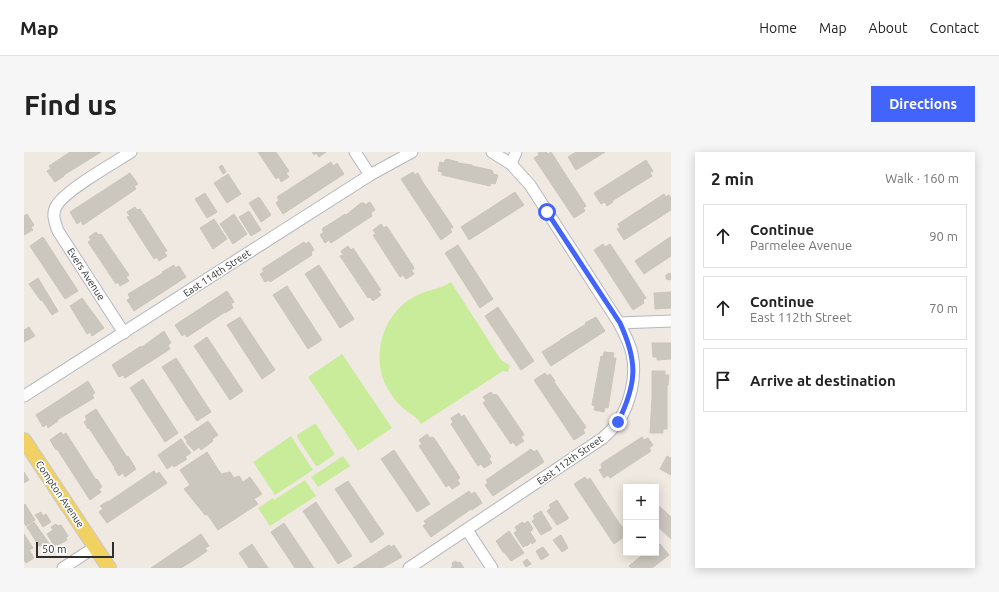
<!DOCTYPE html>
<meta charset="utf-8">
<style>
body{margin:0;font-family:Ubuntu,sans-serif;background:#f6f6f6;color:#222}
.controls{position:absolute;right:12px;bottom:12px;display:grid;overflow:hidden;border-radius:0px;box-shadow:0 2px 10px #0003}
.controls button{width:36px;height:36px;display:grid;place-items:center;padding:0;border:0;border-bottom:1px solid #e0e0e0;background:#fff;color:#222;font:20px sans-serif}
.scale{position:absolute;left:12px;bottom:10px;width:78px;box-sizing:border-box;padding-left:4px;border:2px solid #2e2e2e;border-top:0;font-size:11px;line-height:14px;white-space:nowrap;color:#2e2e2e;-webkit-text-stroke:3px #fff;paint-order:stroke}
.stop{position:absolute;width:12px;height:12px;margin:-9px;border:3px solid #4264fb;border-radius:50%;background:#fff}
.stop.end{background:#4264fb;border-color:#fff;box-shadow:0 1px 4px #0008}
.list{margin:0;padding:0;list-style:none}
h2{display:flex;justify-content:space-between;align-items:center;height:52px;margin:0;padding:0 16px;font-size:17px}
h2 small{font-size:13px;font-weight:400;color:#767676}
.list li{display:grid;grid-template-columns:26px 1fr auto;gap:12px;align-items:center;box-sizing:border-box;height:64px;margin:0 8px 8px;padding:0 8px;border:1px solid #e0e0e0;border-radius:0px}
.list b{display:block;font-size:15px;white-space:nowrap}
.list p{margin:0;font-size:13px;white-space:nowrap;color:#767676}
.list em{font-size:13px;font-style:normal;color:#767676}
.icon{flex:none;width:22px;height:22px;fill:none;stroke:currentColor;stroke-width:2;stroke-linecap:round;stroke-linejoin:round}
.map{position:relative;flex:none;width:647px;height:416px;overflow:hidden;border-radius:0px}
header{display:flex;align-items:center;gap:24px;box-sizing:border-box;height:56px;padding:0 20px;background:#fff;border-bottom:1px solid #e0e0e0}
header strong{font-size:19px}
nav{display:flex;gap:22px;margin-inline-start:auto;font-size:14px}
.intro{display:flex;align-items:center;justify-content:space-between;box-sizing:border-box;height:96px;padding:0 24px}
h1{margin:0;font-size:28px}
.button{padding:10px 18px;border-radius:0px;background:#4264fb;color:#fff;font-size:14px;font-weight:700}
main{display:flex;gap:24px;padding:0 24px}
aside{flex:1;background:#fff;border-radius:0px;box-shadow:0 2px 10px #0003}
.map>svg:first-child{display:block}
</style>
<header>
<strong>Map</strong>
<nav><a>Home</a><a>Map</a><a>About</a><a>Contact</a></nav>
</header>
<div class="intro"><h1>Find us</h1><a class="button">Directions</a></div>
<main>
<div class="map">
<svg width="647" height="416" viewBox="0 0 647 416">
<rect width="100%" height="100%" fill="#efe9e1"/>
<g fill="#c9ec9a">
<path d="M427 130 477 208 486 214 484 220 479 219 397 272C393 265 389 264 384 260 377 255 371 249 367 242 345 211 356 165 388 146 400 138 415 138 427 130Z"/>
<path d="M318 202 368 276 334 299 284 225Z"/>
<path d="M290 272H292L310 301V303L294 314H292L273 285V283Z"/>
<path d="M267 284 289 318 251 343 229 310Z"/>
<path d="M319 304 326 314 294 335 287 325Z"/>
<path d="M281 328 292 344 246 374 234 356 249 346 250 348Z"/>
</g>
<g fill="#cbc7bf" stroke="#cbc5ba">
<path d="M46 0H77L40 23V24L31 30 23 19 27 17 25 14Z"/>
<path d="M234 0H252L265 19 262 21 265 25 257 30 255 25 252 27Z"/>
<path d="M288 0H302L295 5 292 1 290 3Z"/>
<path d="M516 0 518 1 522 0 524 2 527 0 562 54 559 56 561 59 550 66 510 6 515 3 514 1Z"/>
<path d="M552 0H581L552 18 544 5Z"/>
<path d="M423 7 434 10V11L448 13V14L467 18 469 19V22L474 23 471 32 467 31 466 34 418 23V20L414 19 416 10 420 11 421 8Z"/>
<path d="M622 8 629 19 626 21 628 24 588 49 589 50 583 54 581 50 577 52 570 41Z"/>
<path d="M307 10 309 14 313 11 320 22 259 62 252 51 255 48 253 45Z"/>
<path d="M198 13 202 20 199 22 195 15Z"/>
<path d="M389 20 391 23 394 21 398 29 429 75 426 77 428 80 417 88 377 27Z"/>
<path d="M106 21 114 32 110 34 112 37 59 73 57 69 53 72 46 60Z"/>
<path d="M204 22 217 42 203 51 190 31Z"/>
<path d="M491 40 500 53 445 88 437 75Z"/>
<path d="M181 41 193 60 183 66 171 47Z"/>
<path d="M640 42 642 45 645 43 647 46V58L600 88 593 77 596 75 594 72Z"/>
<path d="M235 45 247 63 237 70 225 51Z"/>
<path d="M346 50 351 58 347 61 348 64 307 91 305 88 301 91 296 83 300 80 298 78 299 76 309 70 321 62 322 63 337 51H340L341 53Z"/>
<path d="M111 55 113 58 116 57 143 99 140 100 143 104 135 109 133 105 130 107 103 65 106 64 103 60Z"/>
<path d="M225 59 237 78 227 84 215 65Z"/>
<path d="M3 62 10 73 7 75 9 78 0 83V64Z"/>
<path d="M210 62 223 82 209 92 196 72Z"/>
<path d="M190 67 203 87 189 97 176 76Z"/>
<path d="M357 72 360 76 362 74 364 76 389 114 390 117 387 118 390 122 382 127 379 123 376 125 349 83 352 82 349 78Z"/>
<path d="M72 80 75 83 77 82 105 123 102 125 105 129 96 134 94 130 92 132 64 90 67 88 65 85Z"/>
<path d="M19 85 54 139 41 147 6 94Z"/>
<path d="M646 85H647V104L620 122 611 109Z"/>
<path d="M280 90 281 92 285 90 290 98 287 100 288 103 246 130 245 128 241 130 236 122 240 120 238 117Z"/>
<path d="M579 92 581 95 586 92 622 146 619 148 620 151 609 158 570 98Z"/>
<path d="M434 93 469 147 456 156 421 101Z"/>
<path d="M324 94 327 98 329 96 357 138 354 139 357 143 349 149 346 145 344 146 316 104 319 103 317 99Z"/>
<path d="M150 113 151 116 155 114 162 125 110 159 103 148 106 146 104 142 139 121 138 120Z"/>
<path d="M295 113 330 167 316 176 281 122Z"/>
<path d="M645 121 647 122V127L646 128 642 127V123Z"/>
<path d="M14 126 34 159 28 163 18 148 17 149 5 132Z"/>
<path d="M263 134 298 188 284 197 249 143Z"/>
<path d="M203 139 210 150 207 152 209 156 201 161V160L163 185 161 182 158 184 151 173Z"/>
<path d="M647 140V156L631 157 630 141Z"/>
<path d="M58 146 80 176 68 184 66 180 63 182 46 154Z"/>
<path d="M474 155 510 209 497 218 461 164Z"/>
<path d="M216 165 251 218 238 227 203 173Z"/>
<path d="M572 165 581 179 527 214 518 200 537 188H536L562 172 561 171Z"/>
<path d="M5 175 11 184 0 190V178Z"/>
<path d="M140 179 147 191 144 193 146 197 101 226 99 223 95 225 88 213 117 194 118 195Z"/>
<path d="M183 185 219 239 206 248 170 194Z"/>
<path d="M628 191H647V207L633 208V205H629Z"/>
<path d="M580 200 590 201 589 206H592L584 256 581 255 580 260 570 258 571 254 568 253 577 204 579 205Z"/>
<path d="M152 206 187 260 173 269 138 215Z"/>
<path d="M628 219H641V223H645L644 233H643V277H639V281H626L628 246Z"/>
<path d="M521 221 523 224 526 222 531 229 530 230 562 275 559 278 561 281 550 288 510 228Z"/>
<path d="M119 227 154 281 141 290 106 236Z"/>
<path d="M64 229 71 241 68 243 70 246 33 268 34 269 24 276 23 272 19 275 12 263Z"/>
<path d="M467 240 470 243 472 242 474 244 499 281 500 283 497 285 500 289 492 294 489 290 487 292 459 251 462 249 459 245Z"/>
<path d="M72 257 103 305 104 304 112 317 101 325 99 321 95 324 90 316H91L65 276 64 277 60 270 63 268 61 264Z"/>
<path d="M435 261 437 265 440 263 467 305 465 307 468 311 460 316 457 312 454 314 427 272 429 270 427 266Z"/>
<path d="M184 269 194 283 188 287 189 289 177 298 175 295 170 299 162 290H164L160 285Z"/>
<path d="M37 280 39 283 42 281 72 328 73 327 78 335 75 337 77 340 66 348 33 297 32 298 26 288Z"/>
<path d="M403 282 406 286 408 285 410 286 435 324 436 326 433 328 436 332 428 337 425 333 422 335 395 294 398 292 395 288Z"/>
<path d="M618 285 620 288 624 286 629 293 625 296 627 299 586 326 584 323 580 326 575 318 578 316 577 313 578 311Z"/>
<path d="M157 287 167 301 161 305 163 307 150 315 149 313 143 317 134 303Z"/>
<path d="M507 297 510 300 513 298 520 310 469 344 461 333 464 331 462 328Z"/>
<path d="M370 298 406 352 393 360 357 307Z"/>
<path d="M183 300 197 322 206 320 210 326 215 324 219 330 226 325 238 342 230 347 234 352 194 378 183 362 181 363 160 337 166 333 156 318Z"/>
<path d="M643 304 647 306V323L636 317Z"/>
<path d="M130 319 132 322 135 320 143 331 83 371 75 360 79 357 76 354 84 349V350Z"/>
<path d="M0 320 5 328 0 331Z"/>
<path d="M561 325 563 328 566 326 595 371 602 379 599 381 601 384 590 392 550 332Z"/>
<path d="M324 329 360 382 347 391 311 337Z"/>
<path d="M445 339 447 342 451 340 458 351 448 358 447 357 407 385 399 374 402 372 400 369Z"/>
<path d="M533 348 544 365V367L533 373 523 359 527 356 525 353Z"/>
<path d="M292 350 328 404 314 412 279 359Z"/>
<path d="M632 351 647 365V387L632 373Z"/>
<path d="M1 352 11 368 2 374 0 370V353Z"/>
<path d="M517 359 528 377 517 383 508 369 511 367 509 364Z"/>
<path d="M17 360 19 364 14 367 11 363Z"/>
<path d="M22 362 27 370 19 375 14 367Z"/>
<path d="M504 369 509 377 506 380 512 389 508 392 507 390 503 394V393L499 395 490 381 493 379 491 375 497 371 499 370 500 372Z"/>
<path d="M10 370 29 397 24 400 19 393 15 394 3 375Z"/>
<path d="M260 371 290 416H271L247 380Z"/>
<path d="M32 372 34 374 37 373 44 384 42 386 43 388 34 393 33 392 30 394 23 382 29 378 27 375Z"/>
<path d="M485 379 500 401 487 409 480 400H479L472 389Z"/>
<path d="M0 382 9 396 5 398 10 406 2 411 0 408V400H1L0 398Z"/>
<path d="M177 382 185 394 181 396 183 399 176 404 157 416H127Z"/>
<path d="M537 383 544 396 538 400 529 388Z"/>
<path d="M228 392 244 416H225L215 401Z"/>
<path d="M636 392 645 403 628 416H607L605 414 621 401H632V394L633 395Z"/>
<path d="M365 393 367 395 370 393 378 405 358 416H329Z"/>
<path d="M519 395 525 403 517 408 512 399Z"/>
<path d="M503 407 507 412 502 415 499 410Z"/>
<path d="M432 409 433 411 436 410 440 416H427L429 414 428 411Z"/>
</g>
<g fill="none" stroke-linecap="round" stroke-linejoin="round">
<g stroke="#b4b7c1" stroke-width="13">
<g id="minor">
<path d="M331 0 346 23"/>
<path d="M468 0 487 12 492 0"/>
<path d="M487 12 506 33 595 171"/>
<path d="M100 181 34 79C31 71 27 61 33 53 43 37 90 11 107 0"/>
<path d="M0 244 346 23 388 0"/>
<path d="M443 378 468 416"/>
<path d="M39 416 71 395"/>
<path d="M385 416 579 286C584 281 590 276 594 270 606 252 613 224 608 202 606 191 600 181 595 171L647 169"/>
</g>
</g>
<g stroke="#c9c9c9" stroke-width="16">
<path id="major" d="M0 288 85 416"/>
</g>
<use href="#minor" stroke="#fff" stroke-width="11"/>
<use href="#major" stroke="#f2d163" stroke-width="14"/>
</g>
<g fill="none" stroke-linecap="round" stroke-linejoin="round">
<path stroke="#4264fb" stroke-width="5" d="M523 60 596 171C614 210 613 231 594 270"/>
</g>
<g text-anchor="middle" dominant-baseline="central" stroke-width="3.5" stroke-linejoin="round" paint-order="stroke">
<g font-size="10" fill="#2e2e2e" stroke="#fff">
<text transform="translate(193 121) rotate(-33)">East 114th Street</text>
<text transform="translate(62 122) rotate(57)">Evers Avenue</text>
<text transform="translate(546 308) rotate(-35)">East 112th Street</text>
<text transform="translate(36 342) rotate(56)">Compton Avenue</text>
</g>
</g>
</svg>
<div class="controls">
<button>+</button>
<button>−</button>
</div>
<div class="scale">50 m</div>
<div class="stop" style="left:523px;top:60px"></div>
<div class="stop end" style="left:594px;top:270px"></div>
</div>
<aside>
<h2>2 min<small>Walk · 160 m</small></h2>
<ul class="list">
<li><svg class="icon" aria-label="ahead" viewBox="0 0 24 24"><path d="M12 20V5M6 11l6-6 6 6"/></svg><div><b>Continue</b><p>Parmelee Avenue</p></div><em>90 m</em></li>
<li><svg class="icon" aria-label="ahead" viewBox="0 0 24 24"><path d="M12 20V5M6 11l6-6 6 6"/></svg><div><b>Continue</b><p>East 112th Street</p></div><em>70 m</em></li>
<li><svg class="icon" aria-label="arrive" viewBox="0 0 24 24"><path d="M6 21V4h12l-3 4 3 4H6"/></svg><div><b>Arrive at destination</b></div></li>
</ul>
</aside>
</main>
